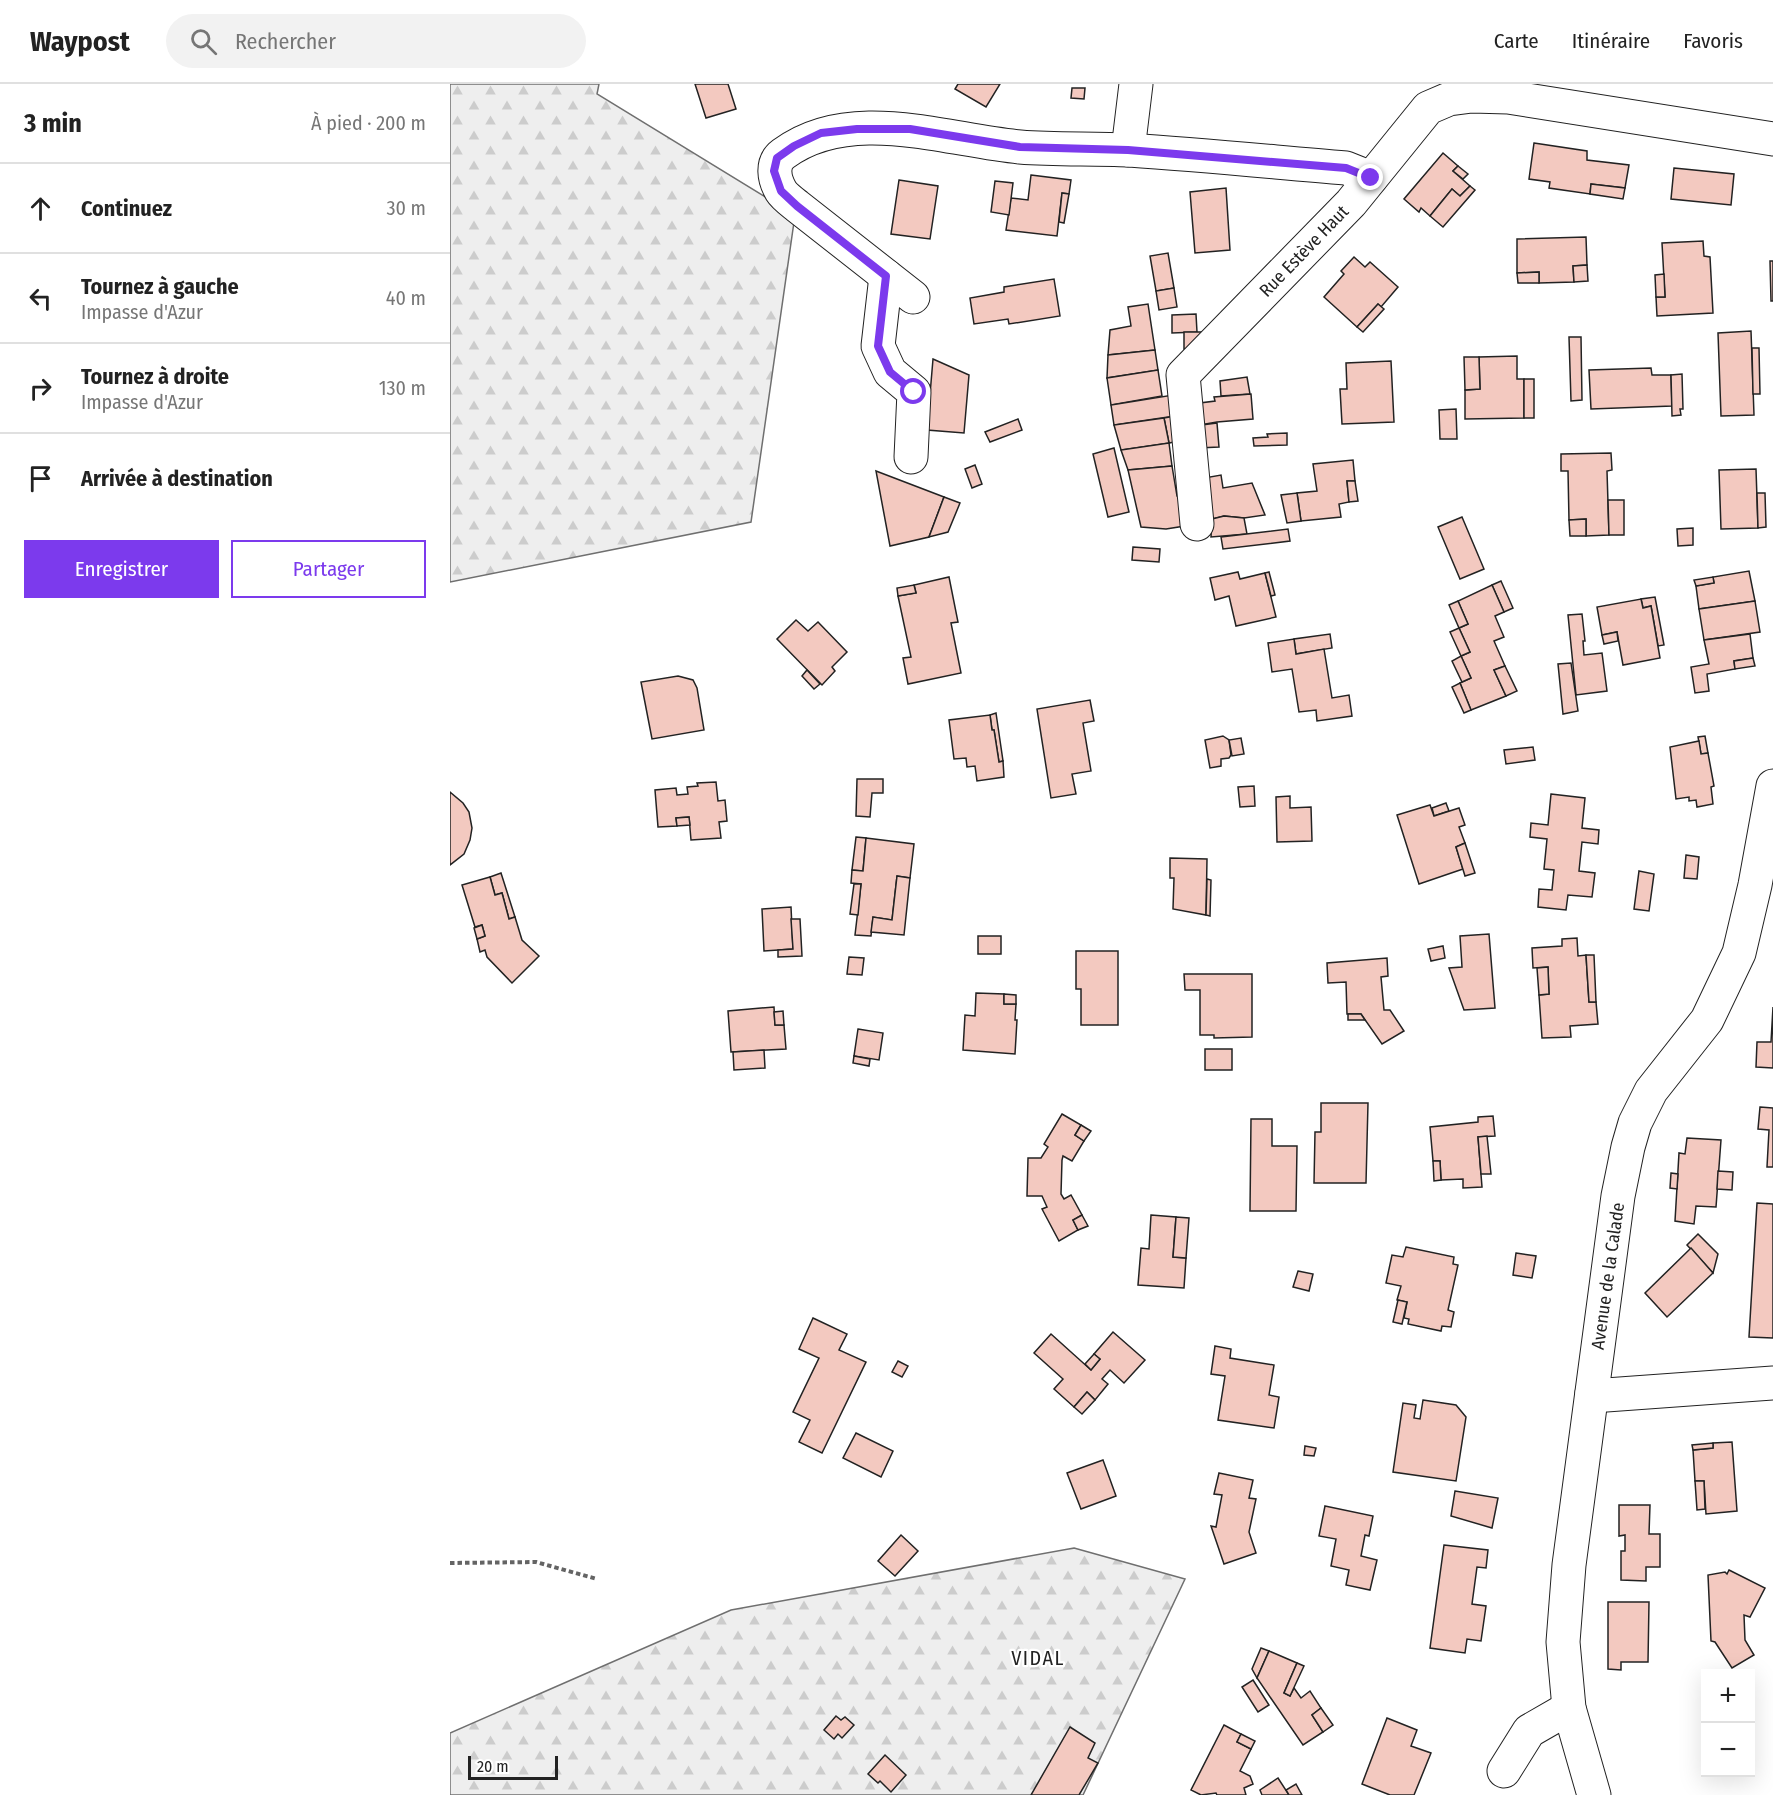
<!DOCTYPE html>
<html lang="fr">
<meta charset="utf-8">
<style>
body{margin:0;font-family:"Fira Sans Condensed",sans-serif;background:#f2f2f2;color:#222}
.controls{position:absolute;right:18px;bottom:18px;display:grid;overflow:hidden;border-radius:0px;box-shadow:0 6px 24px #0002}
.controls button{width:54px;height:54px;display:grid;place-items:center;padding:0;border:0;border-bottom:2px solid #e0e0e0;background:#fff;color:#222;font:30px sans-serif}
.scale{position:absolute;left:18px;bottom:15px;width:90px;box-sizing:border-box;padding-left:6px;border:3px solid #222;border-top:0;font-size:16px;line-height:21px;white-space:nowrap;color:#222;-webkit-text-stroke:4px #fff;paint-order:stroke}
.stop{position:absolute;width:18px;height:18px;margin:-14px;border:4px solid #7c3aed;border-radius:50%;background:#fff}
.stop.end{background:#7c3aed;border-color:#fff;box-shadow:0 2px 6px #0008}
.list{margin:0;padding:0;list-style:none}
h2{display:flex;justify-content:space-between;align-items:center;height:78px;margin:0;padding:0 24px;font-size:26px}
h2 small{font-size:20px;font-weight:400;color:#767676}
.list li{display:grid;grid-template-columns:39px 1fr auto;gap:18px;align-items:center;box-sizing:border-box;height:90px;padding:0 24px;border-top:2px solid #e0e0e0}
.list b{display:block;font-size:22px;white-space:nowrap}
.list p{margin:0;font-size:20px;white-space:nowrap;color:#767676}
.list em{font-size:20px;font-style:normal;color:#767676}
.actions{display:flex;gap:12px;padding:18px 24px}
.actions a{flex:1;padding:14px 0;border:2px solid #7c3aed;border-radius:0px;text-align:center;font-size:21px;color:#7c3aed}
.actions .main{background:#7c3aed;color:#fff}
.icon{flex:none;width:33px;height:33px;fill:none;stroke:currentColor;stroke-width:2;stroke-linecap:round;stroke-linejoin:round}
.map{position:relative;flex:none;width:1323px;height:1711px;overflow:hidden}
header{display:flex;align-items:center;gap:36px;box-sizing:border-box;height:84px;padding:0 30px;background:#fff;border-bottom:2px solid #e0e0e0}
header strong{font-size:28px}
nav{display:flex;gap:33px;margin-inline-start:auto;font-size:21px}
.search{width:420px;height:54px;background:#f2f2f2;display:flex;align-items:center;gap:15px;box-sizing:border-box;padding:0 21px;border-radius:33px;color:#767676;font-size:22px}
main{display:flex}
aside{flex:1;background:#fff}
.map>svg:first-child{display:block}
</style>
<header>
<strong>Waypost</strong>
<div class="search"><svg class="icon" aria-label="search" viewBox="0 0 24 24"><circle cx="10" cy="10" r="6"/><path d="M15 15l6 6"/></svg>Rechercher</div>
<nav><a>Carte</a><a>Itinéraire</a><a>Favoris</a></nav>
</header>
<main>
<aside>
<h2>3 min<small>À pied · 200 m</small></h2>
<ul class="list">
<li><svg class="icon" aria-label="ahead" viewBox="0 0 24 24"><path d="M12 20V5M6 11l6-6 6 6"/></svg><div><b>Continuez</b></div><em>30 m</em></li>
<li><svg class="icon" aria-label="left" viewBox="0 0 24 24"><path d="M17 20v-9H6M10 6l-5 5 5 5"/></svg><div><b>Tournez à gauche</b><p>Impasse d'Azur</p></div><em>40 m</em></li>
<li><svg class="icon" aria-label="right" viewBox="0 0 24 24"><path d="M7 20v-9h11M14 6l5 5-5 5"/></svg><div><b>Tournez à droite</b><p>Impasse d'Azur</p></div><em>130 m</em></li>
<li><svg class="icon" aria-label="arrive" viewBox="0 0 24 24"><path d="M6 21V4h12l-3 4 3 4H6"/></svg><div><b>Arrivée à destination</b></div></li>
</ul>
<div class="actions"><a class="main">Enregistrer</a><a>Partager</a></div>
</aside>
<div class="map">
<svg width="1323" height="1711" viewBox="0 0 1323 1711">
<defs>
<pattern id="forest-firs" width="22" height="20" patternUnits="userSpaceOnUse" patternTransform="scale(1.5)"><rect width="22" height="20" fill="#eee"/><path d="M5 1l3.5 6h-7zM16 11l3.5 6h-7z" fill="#ccc"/></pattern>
</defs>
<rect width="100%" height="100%" fill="#fff"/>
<g fill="url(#forest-firs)" stroke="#6f6f6f" stroke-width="1.5">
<path d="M0 0H149L147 10 345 131 301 438 0 498Z"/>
<path d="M624 1464 735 1495 633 1711H0V1649L281 1526Z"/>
</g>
<g fill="#f3c9c0" stroke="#222" stroke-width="1.5">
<path d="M245 0H278L286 25 256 34Z"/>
<path d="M508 0H550L536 23 505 5Z"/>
<path d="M622 4H635L634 15 621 14Z"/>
<path d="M1084 59 1137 67V76L1179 81 1175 104 1141 100 1140 110 1099 104 1100 98 1079 95Z"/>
<path d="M993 69 1008 82 1003 87 1020 102 1010 112 1002 105 980 132 971 124 969 128 954 115Z"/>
<path d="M1008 82 1018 90 1013 95 1003 87Z"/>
<path d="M1224 84 1284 90 1281 121 1221 115Z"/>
<path d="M581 91 621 96 619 110 612 109 607 152 556 146 561 114 578 116Z"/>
<path d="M449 96 488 102 480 155 441 150Z"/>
<path d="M545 97 563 99 559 131 541 128Z"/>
<path d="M1141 100 1175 104 1173 115 1140 110Z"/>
<path d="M1020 102 1025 106 993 143 980 132 1002 105 1010 112Z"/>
<path d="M776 104 780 166 745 169 740 108Z"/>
<path d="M612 109 619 110 614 139 609 138Z"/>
<path d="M1136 153 1137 181 1123 182 1124 198 1089 199V188L1067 189V155Z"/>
<path d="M1253 157 1254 172 1260 173 1263 229 1207 232 1206 213H1215L1212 159Z"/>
<path d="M718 169 724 204 706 207 700 172Z"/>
<path d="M904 173 915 183 920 178 948 203 931 223 928 220 907 243 874 213 894 190 891 187Z"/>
<path d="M1320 177H1323V217H1321Z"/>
<path d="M1137 181 1138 197 1124 198 1123 182Z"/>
<path d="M1089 188V199H1068L1067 189Z"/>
<path d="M1214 190 1215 213H1206L1205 191Z"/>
<path d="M604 195 610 232 559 240 558 235 524 240 520 214 554 208V203Z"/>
<path d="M724 204 727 223 709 226 706 207Z"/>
<path d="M698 220 705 266 658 271 660 246 681 242 678 223Z"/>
<path d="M928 220 934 225 913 248 907 243Z"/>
<path d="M746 230 747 248 722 249V231Z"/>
<path d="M1301 247 1304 331 1271 332 1268 249Z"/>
<path d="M734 248H754L755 265H734Z"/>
<path d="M1119 253H1131L1132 316 1121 317Z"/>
<path d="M1302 264H1309L1310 310H1303Z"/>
<path d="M705 266 708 286 657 294 658 271Z"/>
<path d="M1067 272V295H1074V334L1015 335V306L1030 305 1029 273Z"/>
<path d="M1014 273H1029L1030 305 1015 306Z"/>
<path d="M483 275 519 291 514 349 477 346Z"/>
<path d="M941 277 944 338 892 340 890 305H897L896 279Z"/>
<path d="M1201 284 1202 291H1221L1222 322 1141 325 1139 286Z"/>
<path d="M708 286 712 312 661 321 657 294Z"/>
<path d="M1232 290 1233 325H1230L1231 331 1222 332 1221 291Z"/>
<path d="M797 293 800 310 771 312 770 297Z"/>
<rect x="1074" y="295" width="10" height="39"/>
<path d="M801 310 803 335 767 338 744 342 742 320 765 317 764 313Z"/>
<path d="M723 311 725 332 664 341 661 321Z"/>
<path d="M1006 325 1007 355H990L989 326Z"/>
<path d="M725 332 729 357 719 359 714 334Z"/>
<path d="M714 334 719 359 671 366 664 341Z"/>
<path d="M568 335 572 346 540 358 535 348Z"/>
<path d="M767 339 769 363 748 364 744 342Z"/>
<path d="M837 349V361L804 362 803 354 818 353 817 350Z"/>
<path d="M719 359 722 382 678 386 671 366Z"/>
<path d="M664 364 679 428 658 433 643 370Z"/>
<path d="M1161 369 1162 386 1157 387 1159 451 1136 452V435L1119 436 1118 387H1111V370Z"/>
<path d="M903 376 905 397H897L899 418 889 420 891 433 851 437 847 409 867 407 863 380Z"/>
<path d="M525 381 532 400 522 404 515 385Z"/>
<path d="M722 382 727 412 737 411 741 441 716 445 691 443 678 386Z"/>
<path d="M1306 385 1308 444 1271 445 1269 386Z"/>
<path d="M426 387 494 413 479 453 440 462Z"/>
<path d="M771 391 773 404 802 399 815 431 794 434 774 432 762 435 754 394Z"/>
<path d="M897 397H905L908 417 899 418Z"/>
<path d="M847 409 851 437 837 439 831 411Z"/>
<path d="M1307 409H1315L1316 443 1308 444Z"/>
<path d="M494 413 510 419 498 448 479 453Z"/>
<path d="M1158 416H1174V451H1159Z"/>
<path d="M774 432 794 434 797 450 761 453 762 435Z"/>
<path d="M1012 433 1034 485 1010 495 988 443Z"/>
<path d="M1136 435V452H1120L1119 436Z"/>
<path d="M1243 444V461L1228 462 1227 445Z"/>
<path d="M838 445 840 457 773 465 771 453Z"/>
<path d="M683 463 710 465 709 478 682 476Z"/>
<path d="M1299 487 1305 517 1249 525 1246 502 1264 499 1263 493Z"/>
<path d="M788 488 790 495 815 489 826 533 786 542 779 512 765 516 760 494Z"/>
<path d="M819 488 825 511 821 512 815 489Z"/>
<path d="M499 493 508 538 501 539 511 589 458 600 453 574 461 573 448 512 466 509 464 501Z"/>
<path d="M1263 493 1264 499 1246 502 1244 496Z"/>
<path d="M1051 497 1063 524 1054 528 1042 501Z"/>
<path d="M464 501 466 509 448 512 447 504Z"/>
<path d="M1042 501 1054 528 1045 532 1054 553 1044 557 1055 582 1044 586 1056 612 1021 626 1010 599 1021 594 1011 572 1020 568 1009 544 1018 540 1008 517Z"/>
<path d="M1205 513 1214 561 1208 562 1201 522 1193 524 1191 515Z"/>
<path d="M1191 515 1193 524 1201 522 1210 574 1173 581 1167 548 1152 551 1147 523Z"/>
<path d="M1008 517 1018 540 1009 544 999 521Z"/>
<path d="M1305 517 1310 548 1254 556 1249 525Z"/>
<path d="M1132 530 1135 557H1133L1134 571 1152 569 1157 607 1126 611 1118 531Z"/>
<path d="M346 536 358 547 368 538 397 568 382 583 385 587 372 601 327 555Z"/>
<path d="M1009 544 1020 568 1011 572 1000 548Z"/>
<path d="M1167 548 1168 557 1154 560 1152 551Z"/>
<path d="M880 550 882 564 846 570 844 555Z"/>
<path d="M1300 550 1303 574 1284 577 1285 585 1257 590 1259 607 1245 609 1241 583 1259 580 1254 556Z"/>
<path d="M844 555 846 570 874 565 882 614 899 611 902 632 867 637 866 626 849 628 842 585 822 588 818 559Z"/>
<path d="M1011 572 1021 594 1012 598 1002 577Z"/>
<path d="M1303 574 1305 582 1285 585 1284 577Z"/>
<path d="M1121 579 1128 627 1113 630 1108 580Z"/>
<path d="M1055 582 1067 607 1056 612 1044 586Z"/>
<path d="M357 586 370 600 364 605 352 592Z"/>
<path d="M228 592 243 596 247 604 254 646 202 655 191 598Z"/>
<path d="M1010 599 1021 626 1014 629 1002 603Z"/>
<path d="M640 616 644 637 633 639 641 687 622 690 626 710 601 714 587 625Z"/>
<path d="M546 629 553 677 549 678 544 646H542L540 631Z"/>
<path d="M540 631 542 646H544L549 678 553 677 554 693 527 697 525 682 517 683 516 674 504 675 499 636Z"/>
<path d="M773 652 779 656 781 671 779 674 771 675V682L760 684 755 656Z"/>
<path d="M1255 652 1258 669 1251 670 1248 653Z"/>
<path d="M791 654 794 670 782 672 779 656Z"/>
<path d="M1249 657 1251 670 1258 669 1264 702 1261 703 1263 720 1247 723 1246 716 1239 717V713L1226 715 1220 663Z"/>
<path d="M1083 663 1085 676 1056 680 1054 666Z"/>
<path d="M407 695H433V709H422L420 733 406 732Z"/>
<path d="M266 698 268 717 275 716 277 737 269 738 271 754 241 756 239 733 226 734 227 742 208 743 205 706 226 704 227 711 238 710 237 703 248 702 247 699Z"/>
<path d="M804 702 805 722 790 723 788 703Z"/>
<path d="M0 708 13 719 19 728 22 744 20 756 14 770 0 781Z"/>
<path d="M1101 710 1135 714 1132 744 1149 746 1148 760 1132 758 1129 787 1145 789 1142 813 1118 811 1116 826 1088 823 1089 805 1102 806 1104 786 1094 785 1097 755 1080 753 1081 739 1098 741Z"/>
<path d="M840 712V724L861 723 862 757 827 758 826 713Z"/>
<path d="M996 719 999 727 984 732 982 724Z"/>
<path d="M980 721 984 732 1009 724 1015 741 1009 743 1015 759 1006 763 1013 785 969 800 947 731Z"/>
<path d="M239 733 240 741 227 742 226 734Z"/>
<path d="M406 753 416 754 413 787 402 786Z"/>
<path d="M416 754 464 760 460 794 447 792 442 836 423 833 421 852 405 851 411 800 401 799 402 786 413 787Z"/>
<path d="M1015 759 1025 789 1015 792 1006 763Z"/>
<path d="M1236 771 1249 773 1247 795 1234 794Z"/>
<path d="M720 774 757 775 756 831 723 825 724 794H720Z"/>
<path d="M1189 787 1204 790 1199 827 1184 825Z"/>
<path d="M51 789 65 833 59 835 52 809 45 811 40 793Z"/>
<path d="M447 792 460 794 454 851 421 848 423 833 442 836Z"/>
<path d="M40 793 45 811 52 809 59 835 65 833 72 856 89 872 62 899 37 873 35 866 30 868 27 855 35 852 32 841 25 843 12 801Z"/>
<path d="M757 795 761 796 760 832 756 831Z"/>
<path d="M404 800H411L408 831 400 830Z"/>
<path d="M341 823 343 865 314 867 312 825Z"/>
<path d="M341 835H350L352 872 328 873V866L343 865Z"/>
<path d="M32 841 35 852 27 855 24 844Z"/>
<path d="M1039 850 1045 924 1014 926 999 884 1012 883 1010 852Z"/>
<rect x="528" y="852" width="23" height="18"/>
<path d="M1127 854 1128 872 1136 871 1139 918H1146L1148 940 1120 942 1121 953 1092 954 1089 911 1099 910 1098 883 1083 884 1082 864 1112 862V855Z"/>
<path d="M993 862 995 874 981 877 978 865Z"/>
<path d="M626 867H668V941H631V905H626Z"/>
<path d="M1136 871H1144L1146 918H1139Z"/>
<path d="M399 873 414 874 412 891 397 890Z"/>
<path d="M937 874 938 892 931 893 934 926H940L954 947 932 960 911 930H897L896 898 878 899 877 879Z"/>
<path d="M1098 883 1099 910 1089 911 1087 884Z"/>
<path d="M734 890H802V953L764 954V951H750V906H735Z"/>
<path d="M526 909 554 910V920H566L565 936H567L565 970 513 966 515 931 525 932Z"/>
<path d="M554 910 566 911V920H554Z"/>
<path d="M324 923 325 941H334L336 965 281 968 278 927Z"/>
<path d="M1323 923V984L1306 983 1307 958H1321Z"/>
<path d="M333 927 334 941H325L324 928Z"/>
<path d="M898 930H911L915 936H898Z"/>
<path d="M408 945 433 949 429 976 404 972Z"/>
<rect x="755" y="965" width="27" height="21"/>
<path d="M314 966 315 984 284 986 283 968Z"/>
<path d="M404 972 420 975 419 982 403 979Z"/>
<path d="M871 1019H918L916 1099H864L865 1048H871Z"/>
<path d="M1310 1023 1323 1024V1083H1317L1319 1046 1308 1045Z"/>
<path d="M612 1030 631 1041 625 1051 634 1057 622 1077 613 1072 612 1076 611 1110 614 1115 621 1111 632 1131 623 1136 628 1146 609 1157 592 1125 597 1123 592 1112H577L578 1074H591L598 1063 594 1060Z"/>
<path d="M1043 1032 1045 1052 1028 1053 1032 1103 1013 1104V1095L991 1096 990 1077H983L980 1043 1028 1038V1033Z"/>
<path d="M801 1035H822V1062H847L846 1127H800Z"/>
<path d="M631 1041 641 1047 634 1057 625 1051Z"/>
<path d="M1037 1052 1041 1090H1031L1028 1053Z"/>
<path d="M1237 1054 1271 1056 1266 1123 1246 1122 1244 1140 1225 1137 1229 1069 1235 1070Z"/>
<path d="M983 1077H990L991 1096 984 1097Z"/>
<path d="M1268 1087 1283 1088 1282 1106 1267 1105Z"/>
<path d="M1221 1089 1228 1090 1227 1105 1220 1104Z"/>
<path d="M1307 1119 1323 1120V1254L1299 1253Z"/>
<path d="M632 1131 638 1142 628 1146 623 1136Z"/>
<path d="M701 1131 726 1133 723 1173 736 1174 734 1204 688 1201 691 1164 699 1165Z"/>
<path d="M726 1133 739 1134 736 1174 723 1173Z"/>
<path d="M1248 1150 1268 1170 1263 1189 1237 1161Z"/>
<path d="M956 1163 1004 1173 1003 1180 1008 1181 998 1226 1004 1228 1001 1243 992 1242 991 1247 958 1240 959 1235 954 1234 957 1218 947 1216 951 1202 936 1199 942 1171 953 1173Z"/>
<path d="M1241 1164 1263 1189 1217 1233 1195 1209Z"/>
<path d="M1066 1169 1086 1172 1082 1194 1063 1191Z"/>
<path d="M848 1187 863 1190 859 1207 843 1203Z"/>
<path d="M948 1216 957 1218 952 1240 943 1238Z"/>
<path d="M363 1234 397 1250 389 1266 416 1278 372 1369 349 1358 360 1336 343 1328 369 1274 349 1265Z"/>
<path d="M663 1248 695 1276 674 1299 660 1286 652 1295 658 1300 645 1316 637 1308 624 1323 604 1305 613 1295 584 1269 601 1250 641 1286 650 1275 644 1270Z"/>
<path d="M765 1262 781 1265 780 1274 824 1281 819 1311 829 1313 824 1344 768 1336 775 1292 761 1290Z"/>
<path d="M644 1270 650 1275 641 1286 635 1280Z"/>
<path d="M448 1277 458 1282 452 1293 442 1288Z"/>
<path d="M637 1308 645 1316 632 1330 624 1323Z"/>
<path d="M973 1316 1006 1321 1016 1333 1006 1397 943 1388 953 1319 966 1321 964 1334 970 1335Z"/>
<path d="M406 1349 443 1367 431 1393 393 1374Z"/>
<path d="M1282 1358 1287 1427 1256 1430 1254 1397H1245L1243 1366 1263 1364V1359Z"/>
<path d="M1263 1359V1364L1243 1366 1242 1361Z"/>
<path d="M855 1362 866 1364 864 1372 854 1371Z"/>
<path d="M653 1376 666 1412 631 1425 617 1389Z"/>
<path d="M769 1389 803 1396 799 1414 806 1415 799 1448 806 1469 774 1480 761 1442 766 1443 772 1411 764 1410Z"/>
<path d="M1245 1397H1254L1255 1425 1247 1426Z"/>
<path d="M1005 1407 1048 1414 1042 1444 1001 1432Z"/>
<path d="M1169 1421H1200L1199 1450H1210V1483H1196V1497L1171 1496V1467H1175V1451L1169 1452Z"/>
<path d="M875 1422 923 1432 919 1452 915 1451 911 1472 927 1476 920 1506 896 1501 899 1486 881 1482 886 1455 869 1452Z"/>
<path d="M451 1451 468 1467 445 1492 428 1477Z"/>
<path d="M994 1461 1038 1466 1036 1484 1027 1483 1022 1520 1036 1522 1031 1557 1017 1555 1015 1569 980 1564Z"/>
<path d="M1279 1486 1315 1504 1300 1533 1294 1531 1295 1556 1304 1571 1282 1584 1265 1558 1261 1557 1258 1491 1275 1488 1277 1490Z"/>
<path d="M1158 1518H1199L1198 1578H1171V1586L1158 1585Z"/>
<path d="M811 1564 819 1567 807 1594 802 1585Z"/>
<path d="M819 1567 847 1579 834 1609 840 1612 844 1604 851 1614 860 1607 871 1624 862 1631 873 1648 853 1661 807 1594Z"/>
<path d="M847 1579 854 1582 840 1612 834 1609Z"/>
<path d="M803 1596 819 1621 808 1628 792 1603Z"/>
<path d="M871 1624 883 1641 873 1648 862 1631Z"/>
<path d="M386 1632 391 1636 395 1633 404 1641 392 1654 388 1650 384 1655 374 1646Z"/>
<path d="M937 1634 967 1646 961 1662 981 1669 964 1711H940L912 1700Z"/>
<path d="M774 1641 791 1650 787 1658 801 1665 790 1687 800 1692 803 1700 794 1704 796 1711H767L766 1709 751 1711 741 1706Z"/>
<path d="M620 1643 645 1659 638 1674 648 1679 629 1711H581Z"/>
<path d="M791 1650 805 1657 801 1665 787 1658Z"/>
<path d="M435 1671 456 1691 441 1708 430 1697 428 1699 418 1690Z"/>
<path d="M828 1694 839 1711H812L810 1706Z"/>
<path d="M846 1700 852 1711H839L836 1706Z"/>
</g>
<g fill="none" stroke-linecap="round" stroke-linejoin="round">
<g stroke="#222" stroke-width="35">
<g id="minor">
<path d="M678 66 686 0"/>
<path d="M436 192 428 262 440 288 464 308 461 373"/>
<path d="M463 213 347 122C342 118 334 112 331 107 324 95 321 79 333 70 400 20 495 56 570 63 607 66 643 64 679 66 752 71 824 78 896 84L921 94"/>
<path d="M747 440 733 291 901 119 978 24 999 15 1022 12 1058 13 1323 55"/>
<path d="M1142 1309 1156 1311 1323 1299"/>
<path d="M1054 1687 1079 1647 1119 1624"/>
<path d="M1144 1711 1119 1624 1113 1558 1119 1481 1168 1112 1178 1063 1185 1039 1201 1007 1257 936 1289 869 1305 801 1323 702"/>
</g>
</g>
<path stroke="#646464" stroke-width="4" stroke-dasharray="4.5 3" stroke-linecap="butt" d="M0 1479 86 1478 147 1495"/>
<use href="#minor" stroke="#fff" stroke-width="33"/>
</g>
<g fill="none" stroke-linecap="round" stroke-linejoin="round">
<path stroke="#7c3aed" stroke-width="8" d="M464 308 440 288 428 262 436 192 347 122 331 107 324 87 327 74 344 62 371 49 407 45H460L570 63 678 66 896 84 921 94"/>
</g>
<g text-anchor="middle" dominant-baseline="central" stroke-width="4.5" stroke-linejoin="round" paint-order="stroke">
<g font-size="18" fill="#222" stroke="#fff">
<text transform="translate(854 167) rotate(-46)">Rue Estève Haut</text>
<text transform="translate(1158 1192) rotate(-82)">Avenue de la Calade</text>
</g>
<g font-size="20" letter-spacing="1.5" fill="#222" stroke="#fff">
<text x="588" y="1574">VIDAL</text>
</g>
</g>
</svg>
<div class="controls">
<button>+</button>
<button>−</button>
</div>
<div class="scale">20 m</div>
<div class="stop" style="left:464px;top:308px"></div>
<div class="stop end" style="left:921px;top:94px"></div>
</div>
</main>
